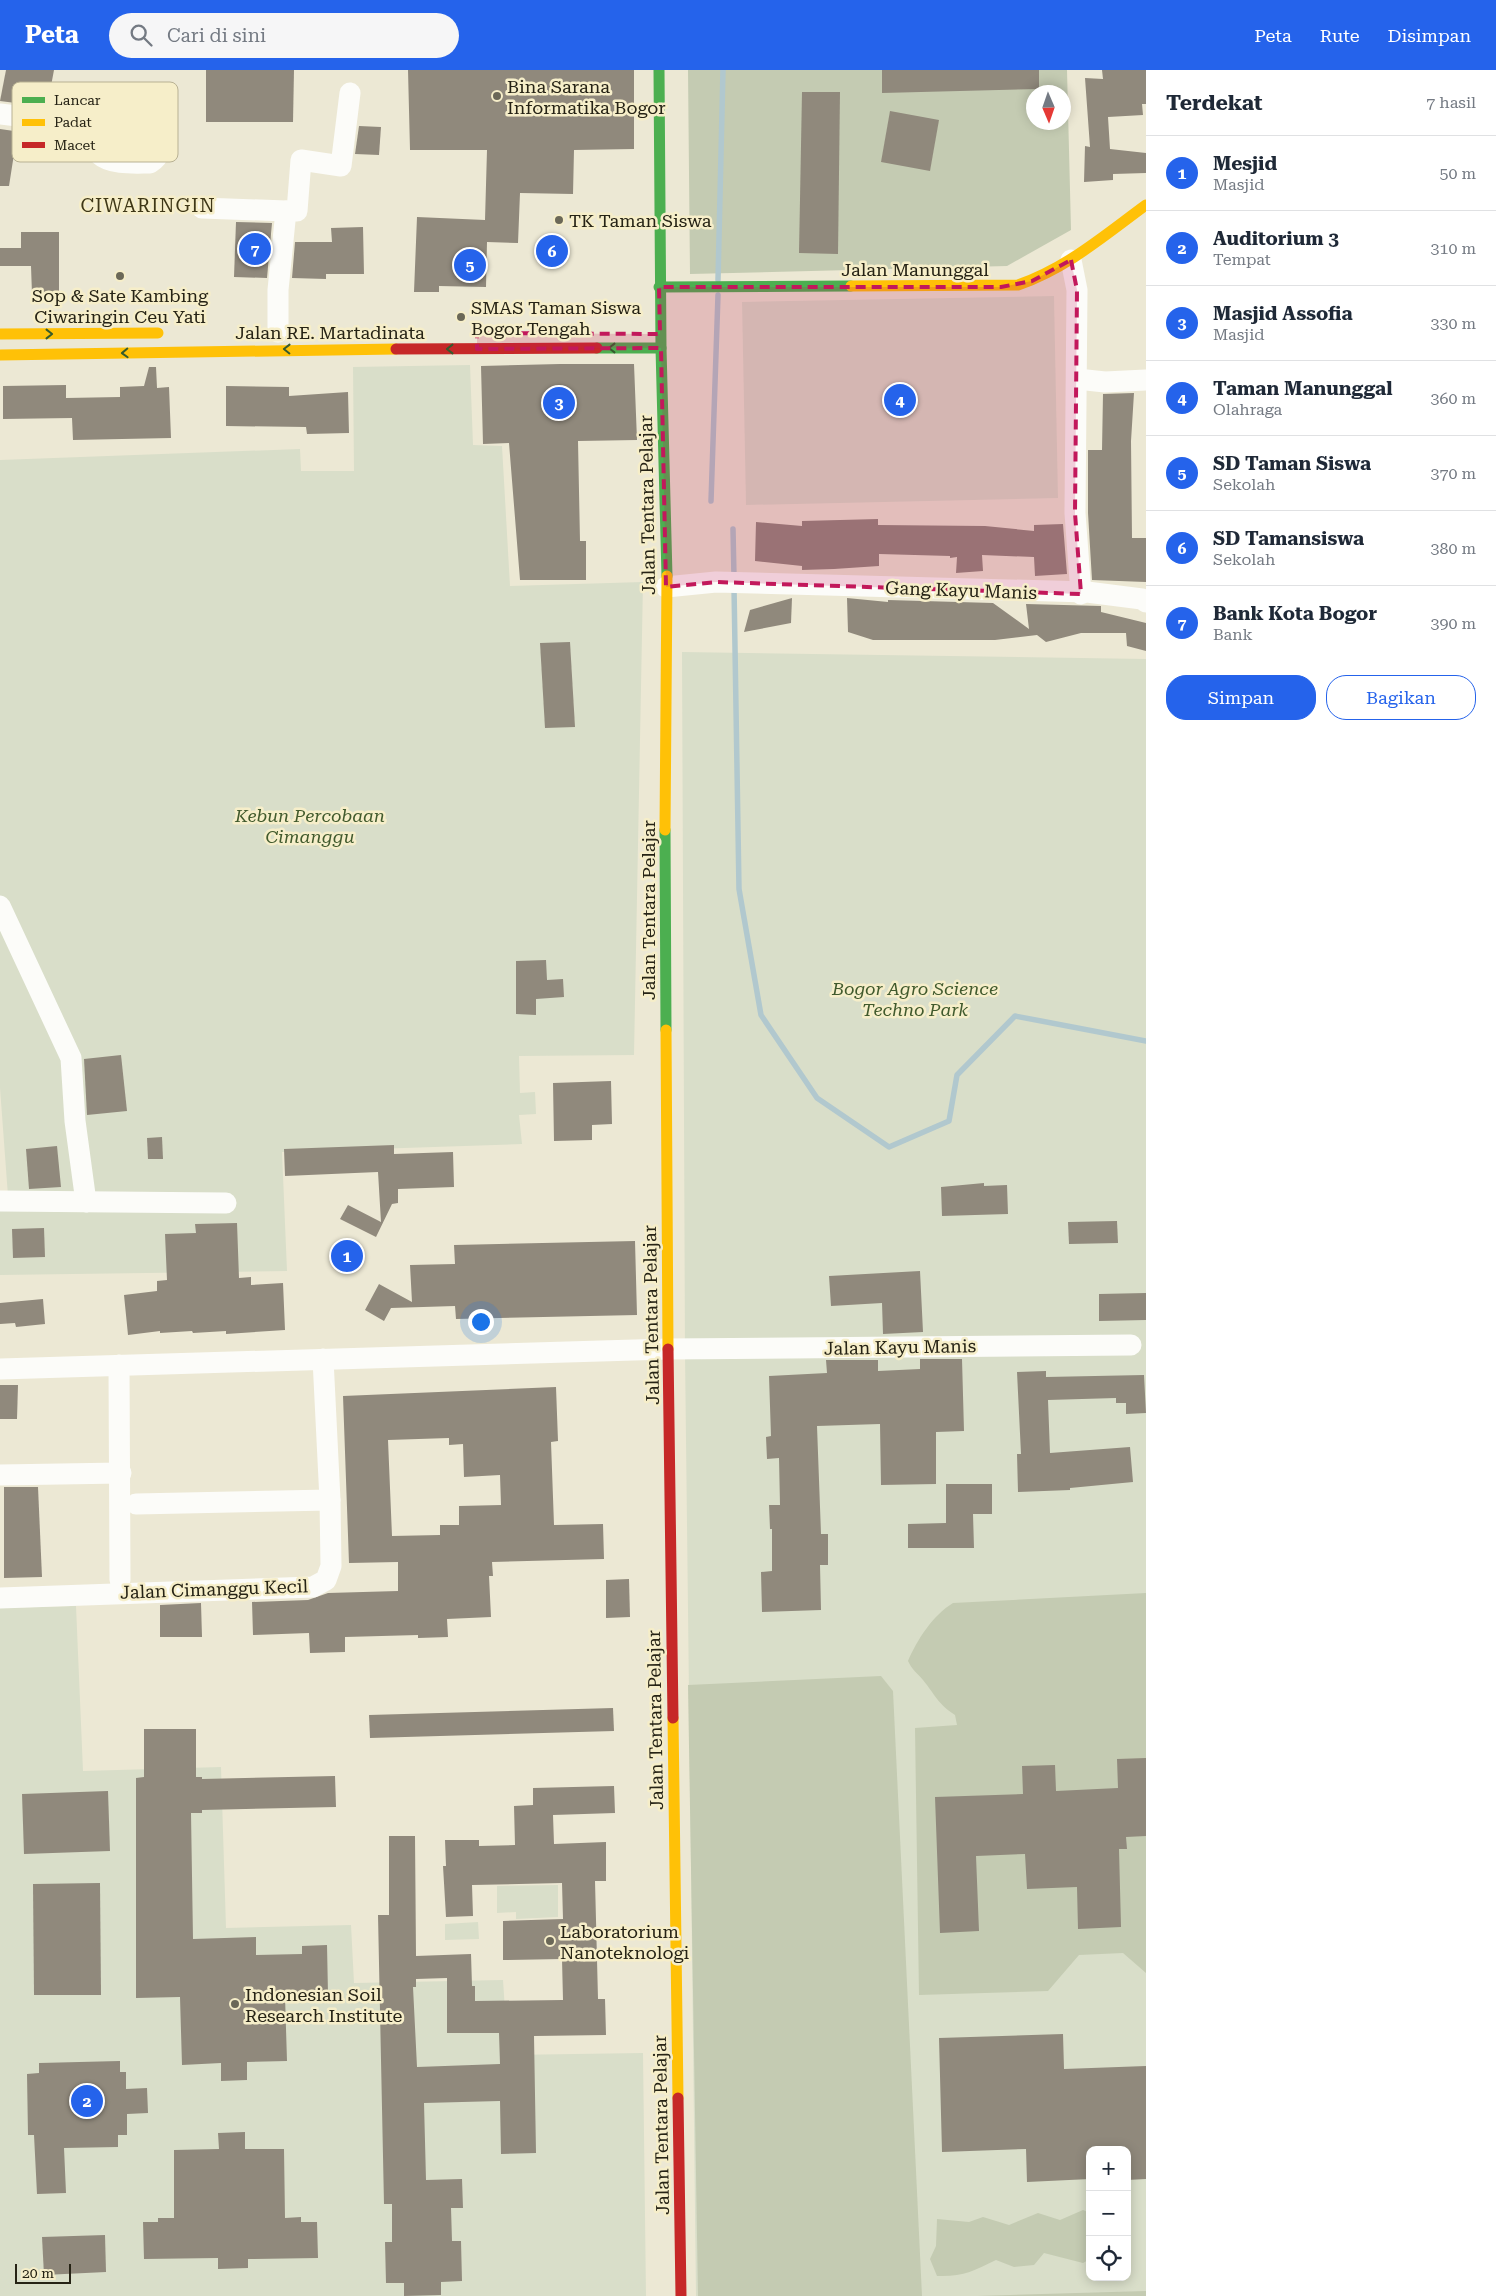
<!DOCTYPE html>
<html lang="id">
<meta charset="utf-8">
<style>
body{margin:0;font-family:"Roboto Serif",serif;background:#f6f6f7;color:#1f2937}
.controls{position:absolute;right:15px;bottom:15px;display:grid;overflow:hidden;border-radius:10px;box-shadow:0 2px 12px #0003}
.controls button{width:45px;height:45px;display:grid;place-items:center;padding:0;border:0;border-bottom:1px solid #e0e1e3;background:#fff;color:#1f2937;font:25px sans-serif}
.compass{position:absolute;left:1026px;top:15px;width:45px;height:45px;border-radius:50%;background:#fff;box-shadow:0 2px 12px #0003;rotate:178deg}
.scale{position:absolute;left:15px;bottom:12px;width:56px;box-sizing:border-box;padding-left:5px;border:2px solid #262315;border-top:0;font-size:14px;line-height:18px;white-space:nowrap;color:#262315;-webkit-text-stroke:4px #f6eec9;paint-order:stroke}
.you{position:absolute;left:480px;top:1251px;width:18px;height:18px;margin:-12px;border:4px solid #fff;border-radius:50%;background:#1a73e8;box-shadow:0 0 0 8px #1a73e833}
.badge{display:grid;place-items:center;width:32px;height:32px;border-radius:50%;background:#2563eb;color:#fff;font-size:16px;font-weight:700}
.pin{position:absolute;translate:-50% -50%;border:2px solid #fff;box-shadow:0 1px 5px #0006}
.list{margin:0;padding:0;list-style:none}
h2{display:flex;justify-content:space-between;align-items:center;height:65px;margin:0;padding:0 20px;font-size:21px}
h2 small{font-size:16px;font-weight:400;color:#747a83}
.list li{display:grid;grid-template-columns:32px 1fr auto;gap:15px;align-items:center;box-sizing:border-box;height:75px;padding:0 20px;border-top:1px solid #e0e1e3}
.list b{display:block;font-size:19px;white-space:nowrap}
.list p{margin:0;font-size:16px;white-space:nowrap;color:#747a83}
.list em{font-size:16px;font-style:normal;color:#747a83}
.actions{display:flex;gap:10px;padding:15px 20px}
.actions a{flex:1;padding:11px 0;border:1px solid #2563eb;border-radius:20px;text-align:center;font-size:18px;color:#2563eb}
.actions .main{background:#2563eb;color:#fff}
.icon{flex:none;width:28px;height:28px;fill:none;stroke:currentColor;stroke-width:2;stroke-linecap:round;stroke-linejoin:round}
.map{position:relative;flex:none;width:1146px;height:2226px;overflow:hidden}
header{display:flex;align-items:center;gap:30px;box-sizing:border-box;height:70px;padding:0 25px;background:#2563eb;color:#fff}
header strong{font-size:24px}
nav{display:flex;gap:28px;margin-inline-start:auto;font-size:18px}
.search{width:350px;height:45px;background:#f6f6f7;display:flex;align-items:center;gap:12px;box-sizing:border-box;padding:0 18px;border-radius:28px;color:#747a83;font-size:19px}
main{display:flex}
aside{flex:1;background:#fff}
.map>svg:first-child{display:block}
</style>
<header>
<strong>Peta</strong>
<div class="search"><svg class="icon" aria-label="search" viewBox="0 0 24 24"><circle cx="10" cy="10" r="6"/><path d="M15 15l6 6"/></svg>Cari di sini</div>
<nav><a>Peta</a><a>Rute</a><a>Disimpan</a></nav>
</header>
<main>
<div class="map">
<svg width="1146" height="2226" viewBox="0 0 1146 2226">
<rect width="100%" height="100%" fill="#ece8d4"/>
<g fill="#d9dec9" fill-rule="evenodd">
<path d="M1054 226 1058 428 746 435 742 232Z"/>
<path d="M470 295 473 375 502 376 510 516 643 512 634 985 519 986 520 1023 535 1022 536 1044 519 1045 522 1074 282 1082 287 1201 0 1205V1126H8L0 1018V390L300 379 301 401H354L353 297Z"/>
<path d="M682 582 1146 589V2226H696L685 1283ZM1090 2080H1127V2207H1090Z"/>
<path d="M76 1536 83 1701 221 1697 226 1858 351 1855 354 1913 503 1910 508 1985 643 1983 646 2226H0V1538Z"/>
<path d="M558 1815V1847L516 1849V1842L497 1843V1816Z"/>
<path d="M478 1852 479 1869 445 1870V1854Z"/>
</g>
<g fill="#c4cbb2" fill-rule="evenodd">
<path d="M688 0H1067L1071 160 1007 196 690 204ZM1034 22H1064V52H1034Z"/>
<path d="M1146 1523V1903L1123 1883 1079 1885 1048 1921 919 1925 915 1658 957 1655 955 1645C937 1633 936 1626 923 1610 917 1603 912 1600 908 1591 917 1570 933 1545 953 1533Z"/>
<path d="M881 1606 893 1621 922 2226H698L688 1615Z"/>
<path d="M1083 2140 1090 2143V2189L1083 2193 1044 2183 1034 2195 1014 2197 996 2190C974 2201 962 2207 937 2206L930 2189 936 2176 937 2149 969 2152 983 2147 1009 2155 1038 2143 1060 2150Z"/>
<path d="M1146 2221V2226H977Z"/>
</g>
<g fill="none" stroke-linecap="round" stroke-linejoin="round">
<g stroke="#b1c8ce" stroke-width="5.5">
<path d="M718 210 723 0"/>
<path d="M711 431 718 225"/>
<path d="M733 459 734 507"/>
<path d="M734 517 739 819 761 945 817 1028 889 1077 949 1051 957 1005 1015 946 1146 971"/>
</g>
</g>
<g fill="#90897c" fill-rule="evenodd">
<path d="M6 0H54L47 37 0 31Z"/>
<path d="M206 0H294L293 52H206Z"/>
<path d="M408 0H634V79L574 80 573 124 520 123 518 173 487 172 486 217 439 216V222H414L417 147 485 150 487 80H410Z"/>
<path d="M882 0H1039V19L882 23Z"/>
<path d="M1102 0H1146V34H1142L1143 45 1108 47 1110 79 1146 83V103L1113 104V110L1084 112 1085 76 1090 77 1085 8 1103 9Z"/>
<path d="M802 22H840L838 184 799 183Z"/>
<path d="M890 41 939 50 930 101 881 92Z"/>
<path d="M359 56 381 57 379 85 355 84Z"/>
<path d="M0 59 21 62 18 85 14 84 9 116H0Z"/>
<path d="M236 152 272 153 267 208 234 207Z"/>
<path d="M363 157 364 204H326V209L292 208 295 172H332L331 158Z"/>
<path d="M21 162H59V224H32L31 196H0V178H21Z"/>
<path d="M560 294H634L637 370 578 371 580 471H586V510H520L509 373 483 374 481 296Z"/>
<path d="M149 297H156L157 318 169 317 171 368 73 370 72 348 3 349V316L66 315V328L120 327V317L144 316Z"/>
<path d="M226 316 289 317V326L348 322 349 363 307 364 306 357 226 356Z"/>
<path d="M1134 323 1131 371 1132 468H1146V512L1092 510 1088 443V380H1102L1103 324Z"/>
<path d="M878 449V455L985 456 1034 461V455L1063 454 1067 504 1035 506 1034 487 982 485 983 501 956 503 957 487 950 488V486L879 484V496L834 499 802 500V496L755 491 756 452 802 456V451Z"/>
<path d="M792 528 791 553 744 562 750 540Z"/>
<path d="M847 528 888 532V530L993 533 1029 559 1026 534 1101 536V542L1146 553V581L1127 576 1126 563H1081L1046 572 1037 565 995 570H873L848 562Z"/>
<path d="M570 572 575 657 545 658 540 573Z"/>
<path d="M546 890 547 910 563 909 564 927 536 929V945L516 944V891Z"/>
<path d="M121 985 127 1041 87 1045 84 989Z"/>
<path d="M611 1011 612 1054 592 1055V1070L554 1071 553 1013Z"/>
<path d="M162 1067 163 1089H148L147 1068Z"/>
<path d="M394 1075V1084L453 1082 454 1117 398 1119V1133L392 1134 376 1167 340 1149 348 1135 381 1152 378 1102 285 1106 284 1079Z"/>
<path d="M57 1076 61 1117 29 1119 26 1079Z"/>
<path d="M984 1113V1116L1007 1115 1008 1144 942 1146 941 1117Z"/>
<path d="M1117 1151 1118 1173 1069 1174 1068 1152Z"/>
<path d="M237 1153 239 1208 251 1207V1215L283 1213 285 1260 226 1264V1261L193 1263 192 1261 160 1263V1261L128 1265 124 1225 157 1221V1211L167 1210 165 1164 196 1163 195 1154Z"/>
<path d="M44 1158 45 1187 13 1188 12 1159Z"/>
<path d="M635 1171 637 1245 456 1249 455 1236 391 1238 384 1251 365 1240 379 1214 412 1232 410 1195 455 1194 454 1175Z"/>
<path d="M920 1201 923 1262 883 1264 882 1233 831 1236 829 1206Z"/>
<path d="M1146 1223V1250L1099 1251V1224Z"/>
<path d="M43 1229 45 1254 16 1257 15 1253 0 1254V1233Z"/>
<path d="M920 1289H962L964 1361 936 1362V1414L881 1415 880 1354 817 1356 821 1464H828V1495H820L821 1540 762 1542 761 1502 772 1501V1459H770L769 1435H780L779 1388 767 1389 766 1367 771 1366 769 1306 827 1303 826 1290H878V1301L920 1299Z"/>
<path d="M1046 1301V1307L1144 1305 1146 1343 1126 1344V1333H1116V1328L1048 1330 1050 1383 1130 1377 1133 1412 1070 1418V1420L1018 1422 1017 1384H1021L1017 1302Z"/>
<path d="M0 1315H18L17 1349H0Z"/>
<path d="M556 1317 558 1371 551 1372 554 1455 603 1454 604 1489 492 1492 493 1506H489L491 1547 447 1549 448 1567 418 1568V1565L345 1567V1582L310 1583 309 1563 253 1565 252 1532 308 1530 328 1523 398 1521V1492L349 1493 343 1326ZM449 1368V1375L463 1374 464 1407 500 1405 501 1435 459 1436V1455H440V1465L392 1466 388 1370Z"/>
<path d="M946 1414H992V1444H973L974 1478H908V1454L946 1453Z"/>
<path d="M4 1417H38L42 1507 4 1508Z"/>
<path d="M629 1509 630 1547 606 1548V1510Z"/>
<path d="M201 1533 202 1567H160V1535Z"/>
<path d="M613 1638 614 1661 370 1668 369 1645Z"/>
<path d="M144 1659H196V1707H202V1709L335 1706 336 1737 202 1740V1743H191L193 1869 256 1867V1885L302 1884V1876L327 1875 328 1924 285 1926 287 1991 247 1992V2010L221 2011V1993L182 1995 180 1927 136 1928V1708L144 1707Z"/>
<path d="M1146 1688V1766L1126 1767 1127 1779H1119L1121 1857 1078 1859 1077 1817 1027 1819 1025 1784 976 1786 979 1861 940 1863 935 1727 1023 1724 1022 1696 1055 1695 1056 1721 1118 1718 1117 1689Z"/>
<path d="M614 1716 615 1743 553 1745 554 1774 606 1772V1811H595L598 1929H605L606 1965 534 1966 536 2083 501 2084 500 2031 424 2033 426 2110 462 2109 463 2138H451L452 2171H461L462 2211 441 2212V2225L404 2226V2213H386L385 2172H392V2134H384L378 1845H389V1766H415L416 1886 471 1884 472 1916H475V1931L563 1930 562 1889 503 1890V1851L563 1849 562 1813 472 1815 473 1846 446 1847 443 1796H446L445 1770H479V1776L515 1775 514 1736 533 1735V1718ZM447 1908V1963H499L500 1994 417 1997 413 1917H416V1909Z"/>
<path d="M108 1721 110 1781 24 1784 22 1724Z"/>
<path d="M100 1813 101 1925H34L33 1814Z"/>
<path d="M1063 1964 1064 1999 1146 1996V2109L1127 2110V2080H1090V2109L1027 2112 1026 2079 942 2082 939 1968Z"/>
<path d="M120 1991V2002H126V2019L147 2018 148 2043 127 2044V2065H118V2077L64 2078 66 2123 37 2124 34 2065H28L27 2004 39 2003V1993Z"/>
<path d="M245 2062V2079H284L285 2148 301 2147V2152H317L318 2188 248 2189V2198L218 2199V2188L144 2189 143 2152H158V2148H174V2080L219 2079 218 2063Z"/>
<path d="M105 2165 106 2202 44 2205 42 2167Z"/>
</g>
<g fill="none" stroke-linecap="round" stroke-linejoin="round">
<g stroke="#fcfcf9" stroke-width="21">
<path d="M125 37 142 40C153 53 172 80 150 93 136 93 111 95 100 85L99 56 107 42Z"/>
<path d="M0 44 99 56"/>
<path d="M202 138 286 141"/>
<path d="M1071 190 1077 220 1075 443 1081 524"/>
<path d="M278 262V220L286 141H297L301 90 341 96 350 23"/>
<path d="M1077 309 1105 312 1146 310"/>
<path d="M666 517 716 512 1087 522 1142 529 1146 532"/>
<path d="M0 836 71 988 75 1051 86 1132"/>
<path d="M0 1131 226 1133"/>
<path d="M119 1295 120 1510"/>
<path d="M0 1299 668 1279 1131 1275"/>
<path d="M0 1405 121 1403"/>
<path d="M136 1434 330 1430"/>
<path d="M0 1528 313 1517 326 1510 331 1496 330 1430 323 1289"/>
</g>
<g stroke="#4caf50" stroke-width="11">
<path d="M659 217 851 216"/>
<path d="M597 278H661L659 0"/>
<path d="M661 278 667 506"/>
<path d="M665 760 666 960"/>
</g>
<g stroke="#ffc107" stroke-width="11">
<path d="M851 216 1018 215C1067 198 1105 165 1146 135"/>
<path d="M0 264 158 263"/>
<path d="M0 285 396 279"/>
<path d="M665 760 667 506"/>
<path d="M666 960 668 1279"/>
<path d="M673 1648 678 2028"/>
</g>
<g stroke="#c62828" stroke-width="11">
<path d="M396 279 597 278"/>
<path d="M668 1279 673 1648"/>
<path d="M678 2028 681 2226"/>
</g>
</g>
<defs><path id="oneway-chevron" d="M-2-3.5L2.5 0L-2 3.5" fill="none" stroke-width="1.6" stroke-linecap="round" stroke-linejoin="round" transform="scale(1.25)"/></defs>
<g stroke="#355b2d">
<use href="#oneway-chevron" transform="translate(49 264)"/>
<use href="#oneway-chevron" transform="translate(612 278) rotate(180)"/>
<use href="#oneway-chevron" transform="translate(287 279) rotate(-179)"/>
<use href="#oneway-chevron" transform="translate(450 279) rotate(180)"/>
<use href="#oneway-chevron" transform="translate(125 283) rotate(178)"/>
</g>
<path fill="#c2185b" fill-opacity="0.2" stroke="#c2185b" stroke-width="4" stroke-dasharray="10 6" stroke-linejoin="round" d="M1071 190 1077 220 1075 443 1081 524 716 512 666 517 661 278 477 279V263L660 264 659 217H1001L1032 211Z"/>
<g fill="#6b6858" stroke="#f6eec9" stroke-width="2">
<circle cx="497" cy="26" r="5"/>
<circle cx="559" cy="150" r="5"/>
<circle cx="120" cy="206" r="5"/>
<circle cx="461" cy="247" r="5"/>
<circle cx="550" cy="1871" r="5"/>
<circle cx="235" cy="1934" r="5"/>
</g>
<g text-anchor="middle" dominant-baseline="central" stroke-width="5" stroke-linejoin="round" paint-order="stroke">
<g font-size="18" fill="#262315" stroke="#f6eec9" text-anchor="start">
<text x="507" y="16">Bina Sarana<tspan x="507" dy="21">Informatika Bogor</tspan></text>
<text x="569" y="150">TK Taman Siswa</text>
<text x="120" y="225" text-anchor="middle">Sop &amp; Sate Kambing<tspan x="120" dy="21">Ciwaringin Ceu Yati</tspan></text>
<text x="471" y="237">SMAS Taman Siswa<tspan x="471" dy="21">Bogor Tengah</tspan></text>
<text x="560" y="1861">Laboratorium<tspan x="560" dy="21">Nanoteknologi</tspan></text>
<text x="245" y="1924">Indonesian Soil<tspan x="245" dy="21">Research Institute</tspan></text>
</g>
<g font-size="18" fill="#262315" stroke="#f6eec9">
<text x="915" y="199">Jalan Manunggal</text>
<text x="330" y="262">Jalan RE. Martadinata</text>
<text transform="translate(647 435) rotate(-91)">Jalan Tentara Pelajar</text>
<text transform="translate(961 520) rotate(2)">Gang Kayu Manis</text>
<text transform="translate(648 840) rotate(-90)">Jalan Tentara Pelajar</text>
<text transform="translate(651 1245) rotate(-91)">Jalan Tentara Pelajar</text>
<text transform="translate(900 1277) rotate(-1)">Jalan Kayu Manis</text>
<text transform="translate(214 1519) rotate(-2)">Jalan Cimanggu Kecil</text>
<text transform="translate(655 1650) rotate(-91)">Jalan Tentara Pelajar</text>
<text transform="translate(661 2055) rotate(-91)">Jalan Tentara Pelajar</text>
</g>
<g font-size="18" font-style="italic" fill="#415a2d" stroke="#f6eec9">
<text x="310" y="745">Kebun Percobaan<tspan x="310" dy="21">Cimanggu</tspan></text>
<text x="915" y="918">Bogor Agro Science<tspan x="915" dy="21">Techno Park</tspan></text>
</g>
<g font-size="19" letter-spacing="1" fill="#3e3717" stroke="#f6eec9">
<text x="148" y="135">CIWARINGIN</text>
</g>
</g>
<rect x="12" y="12" width="166" height="80" rx="8" fill="#f6eec9" stroke="#b8b193" stroke-width="1"/>
<rect x="22" y="27" width="23" height="6" fill="#4caf50"/>
<rect x="22" y="49" width="23" height="7" fill="#ffc107"/>
<rect x="22" y="72" width="23" height="6" fill="#c62828"/>
<g font-size="14" fill="#262315">
<text x="54" y="35">Lancar</text>
<text x="54" y="57">Padat</text>
<text x="54" y="80">Macet</text>
</g>
</svg>
<div class="controls">
<button>+</button>
<button>−</button>
<button><svg class="icon" aria-label="locate" viewBox="0 0 24 24"><circle cx="12" cy="12" r="6"/><path d="M12 2v4M12 18v4M2 12h4M18 12h4"/></svg></button>
</div>
<svg class="compass" viewBox="-18 -18 36 36"><path d="M0-13l5 13h-10z" fill="#e53935"/><path d="M0 13l5-13h-10z" fill="#747a83"/></svg>
<div class="scale">20 m</div>
<div class="you"></div>
<div class="pin badge" style="left:347px;top:1186px">1</div>
<div class="pin badge" style="left:87px;top:2031px">2</div>
<div class="pin badge" style="left:559px;top:333px">3</div>
<div class="pin badge" style="left:900px;top:330px">4</div>
<div class="pin badge" style="left:470px;top:195px">5</div>
<div class="pin badge" style="left:552px;top:181px">6</div>
<div class="pin badge" style="left:255px;top:179px">7</div>
</div>
<aside>
<h2>Terdekat<small>7 hasil</small></h2>
<ul class="list">
<li><span class="badge">1</span><div><b>Mesjid</b><p>Masjid</p></div><em>50 m</em></li>
<li><span class="badge">2</span><div><b>Auditorium 3</b><p>Tempat</p></div><em>310 m</em></li>
<li><span class="badge">3</span><div><b>Masjid Assofia</b><p>Masjid</p></div><em>330 m</em></li>
<li><span class="badge">4</span><div><b>Taman Manunggal</b><p>Olahraga</p></div><em>360 m</em></li>
<li><span class="badge">5</span><div><b>SD Taman Siswa</b><p>Sekolah</p></div><em>370 m</em></li>
<li><span class="badge">6</span><div><b>SD Tamansiswa</b><p>Sekolah</p></div><em>380 m</em></li>
<li><span class="badge">7</span><div><b>Bank Kota Bogor</b><p>Bank</p></div><em>390 m</em></li>
</ul>
<div class="actions"><a class="main">Simpan</a><a>Bagikan</a></div>
</aside>
</main>
